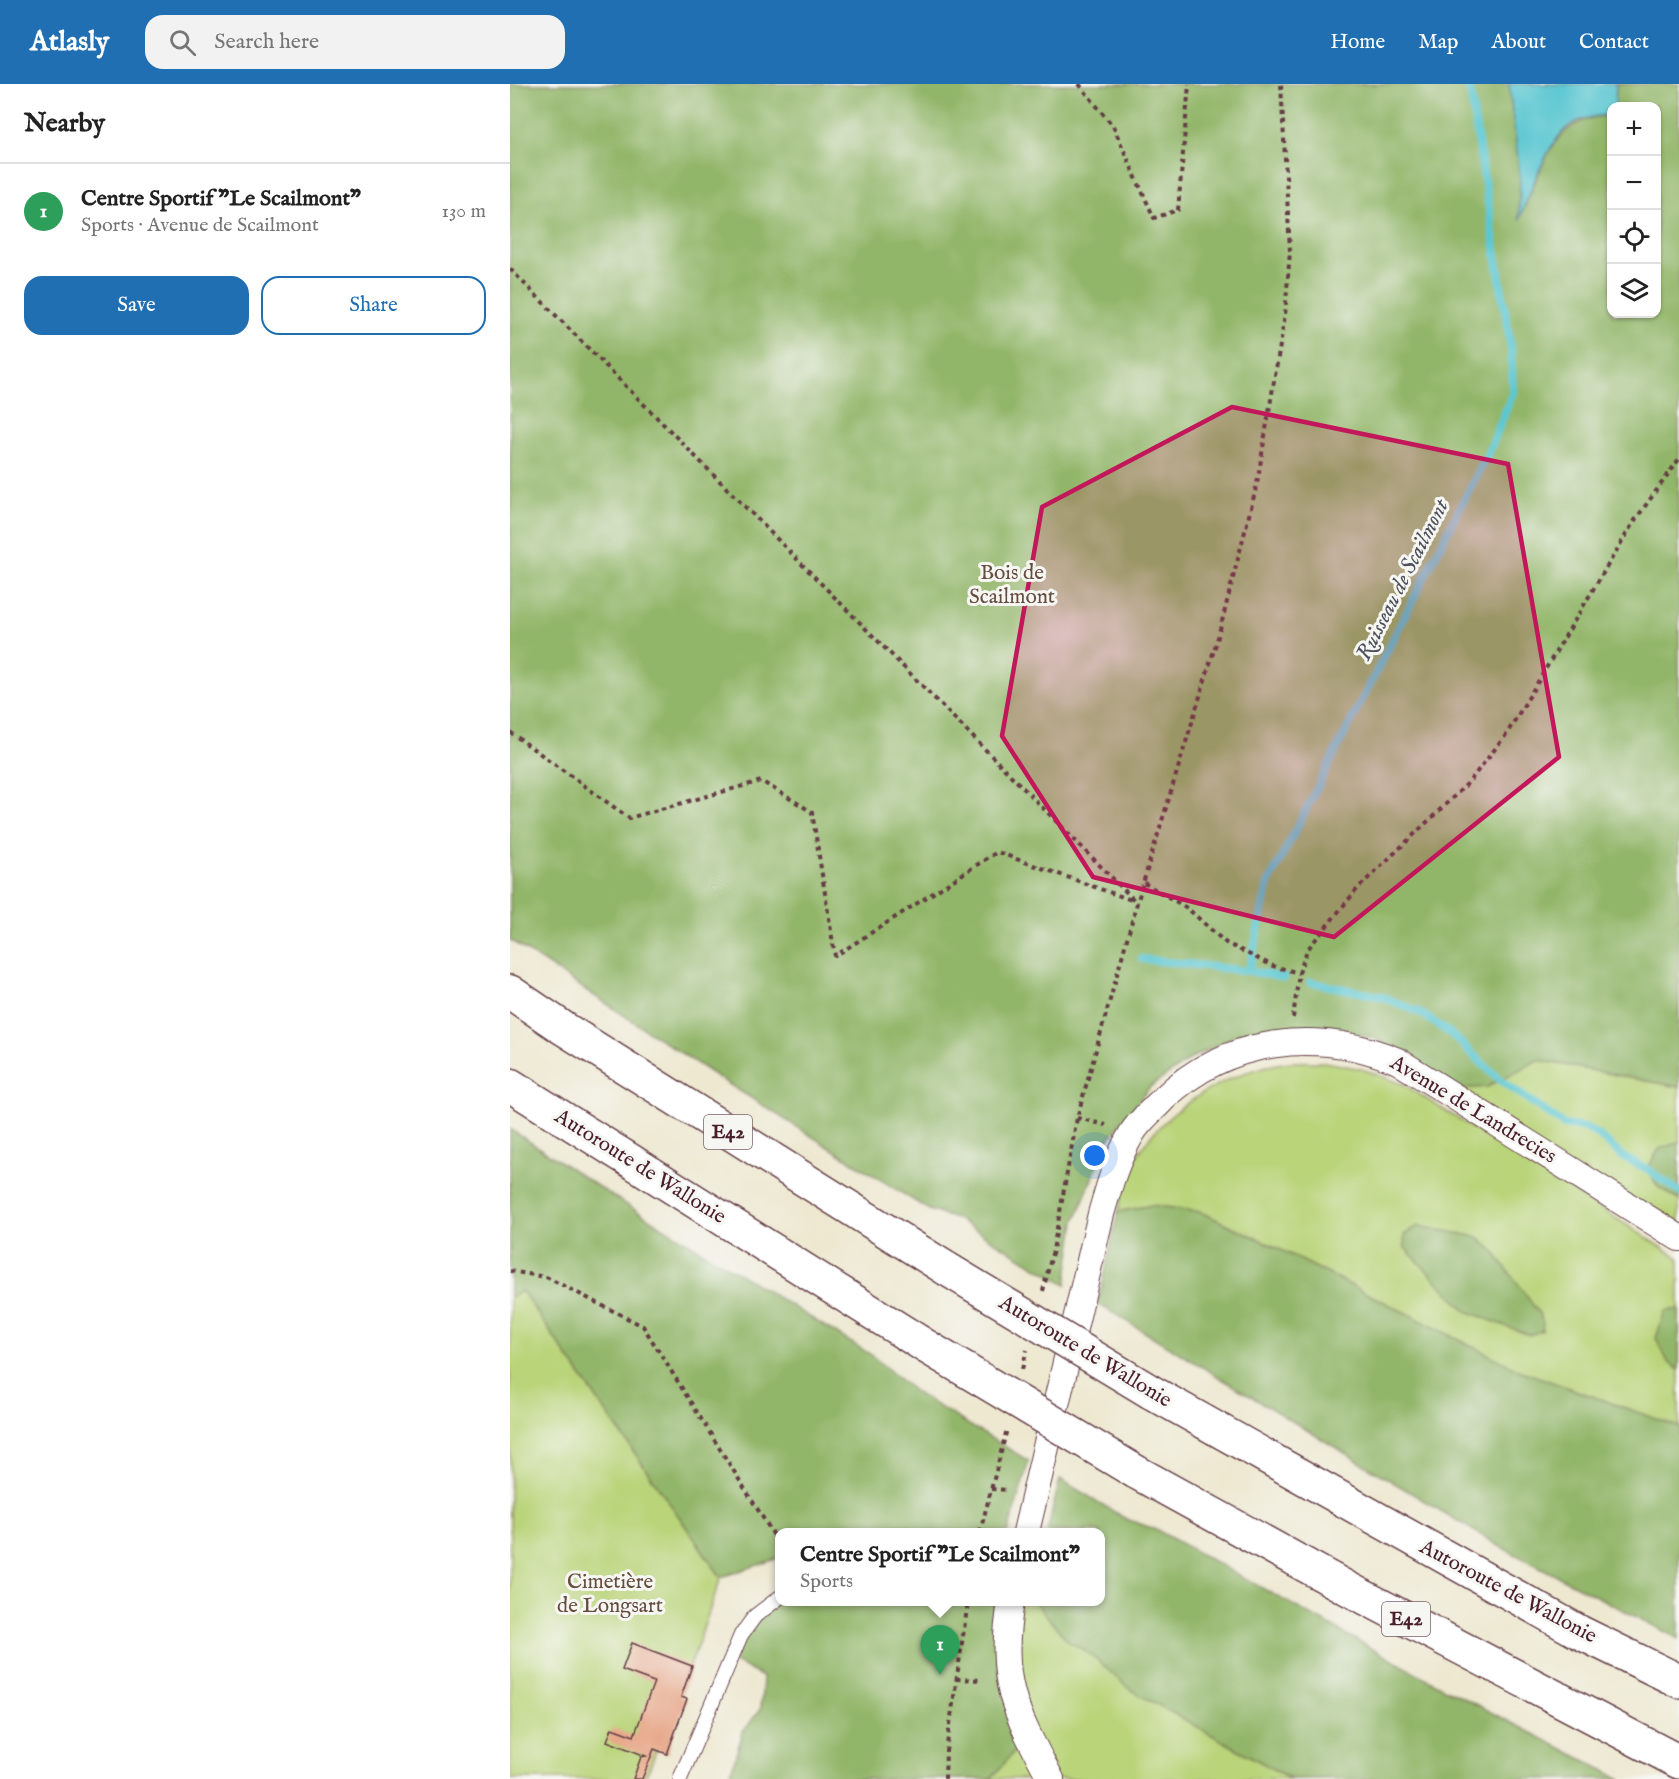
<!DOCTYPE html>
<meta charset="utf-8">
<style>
body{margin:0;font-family:"IM FELL English",serif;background:#f2f2f2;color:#222}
.controls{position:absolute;right:18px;top:18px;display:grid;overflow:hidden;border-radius:12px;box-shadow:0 2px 4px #0004}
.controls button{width:54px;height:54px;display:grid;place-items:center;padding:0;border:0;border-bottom:2px solid #e0e0e0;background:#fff;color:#222;font:30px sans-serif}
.you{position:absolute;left:585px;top:1072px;width:21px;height:21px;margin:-15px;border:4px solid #fff;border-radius:50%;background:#1a73e8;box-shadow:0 0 0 9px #1a73e833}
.badge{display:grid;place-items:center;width:39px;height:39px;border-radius:50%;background:#1f6fb2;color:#fff;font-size:20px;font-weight:700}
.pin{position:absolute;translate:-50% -50px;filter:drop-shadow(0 2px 3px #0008)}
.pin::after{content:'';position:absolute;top:32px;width:21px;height:18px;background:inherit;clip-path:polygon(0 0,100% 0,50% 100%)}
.popup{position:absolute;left:265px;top:1444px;width:330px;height:78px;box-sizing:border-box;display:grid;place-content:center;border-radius:12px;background:#fff;filter:drop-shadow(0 2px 4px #0005);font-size:20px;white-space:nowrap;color:#767676}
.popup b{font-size:22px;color:#222}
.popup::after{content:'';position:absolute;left:50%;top:100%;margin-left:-12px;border:12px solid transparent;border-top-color:#fff}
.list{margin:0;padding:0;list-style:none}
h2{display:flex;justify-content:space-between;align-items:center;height:78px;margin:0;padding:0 24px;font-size:26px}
h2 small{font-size:20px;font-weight:400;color:#767676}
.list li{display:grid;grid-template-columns:39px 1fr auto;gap:18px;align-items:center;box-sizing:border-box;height:96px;padding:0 24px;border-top:2px solid #e0e0e0}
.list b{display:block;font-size:22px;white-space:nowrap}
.list p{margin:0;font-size:20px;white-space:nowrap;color:#767676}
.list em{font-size:20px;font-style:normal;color:#767676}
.actions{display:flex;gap:12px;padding:18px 24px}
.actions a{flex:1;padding:14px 0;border:2px solid #1f6fb2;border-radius:18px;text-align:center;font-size:21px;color:#1f6fb2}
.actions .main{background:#1f6fb2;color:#fff}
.icon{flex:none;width:33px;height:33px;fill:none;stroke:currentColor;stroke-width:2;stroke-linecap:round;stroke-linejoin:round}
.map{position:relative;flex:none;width:1169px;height:1695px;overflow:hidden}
header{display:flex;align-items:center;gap:36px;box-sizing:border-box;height:84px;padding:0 30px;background:#1f6fb2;color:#fff}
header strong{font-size:28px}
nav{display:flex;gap:33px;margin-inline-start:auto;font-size:21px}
.search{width:420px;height:54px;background:#f2f2f2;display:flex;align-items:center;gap:15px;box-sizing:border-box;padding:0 21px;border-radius:18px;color:#767676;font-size:22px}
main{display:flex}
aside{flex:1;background:#fff}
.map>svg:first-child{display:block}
</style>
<header>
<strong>Atlasly</strong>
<div class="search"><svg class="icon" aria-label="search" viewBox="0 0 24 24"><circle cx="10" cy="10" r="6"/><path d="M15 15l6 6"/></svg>Search here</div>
<nav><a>Home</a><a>Map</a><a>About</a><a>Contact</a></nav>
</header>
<main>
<aside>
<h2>Nearby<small></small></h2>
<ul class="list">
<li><span class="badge" style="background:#2e9e5b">1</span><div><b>Centre Sportif &quot;Le Scailmont&quot;</b><p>Sports · Avenue de Scailmont</p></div><em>130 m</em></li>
</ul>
<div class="actions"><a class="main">Save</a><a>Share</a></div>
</aside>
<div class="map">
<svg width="1169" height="1695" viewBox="0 0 1169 1695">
<rect width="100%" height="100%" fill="#f6f6f2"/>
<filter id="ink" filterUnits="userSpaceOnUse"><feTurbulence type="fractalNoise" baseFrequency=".0167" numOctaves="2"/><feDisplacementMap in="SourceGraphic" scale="12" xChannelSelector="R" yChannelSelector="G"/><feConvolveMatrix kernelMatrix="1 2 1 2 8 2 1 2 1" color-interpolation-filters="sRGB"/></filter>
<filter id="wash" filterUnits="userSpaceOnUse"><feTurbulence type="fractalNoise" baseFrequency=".008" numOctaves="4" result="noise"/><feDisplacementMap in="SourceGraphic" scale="24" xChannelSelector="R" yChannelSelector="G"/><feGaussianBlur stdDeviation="1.35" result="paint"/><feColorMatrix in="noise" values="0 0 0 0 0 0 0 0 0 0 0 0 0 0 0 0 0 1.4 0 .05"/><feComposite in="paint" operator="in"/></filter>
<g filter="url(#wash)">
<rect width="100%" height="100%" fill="#eee8d0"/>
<g fill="#b9d479" stroke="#827a52" stroke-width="1.5">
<path d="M1028 976 1169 1003V1154L934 1006 977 1003Z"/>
<path d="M815 978 852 985 893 1000 1169 1174V1343L1011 1287 749 1155 690 1128 642 1121 608 1128C613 1107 619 1086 630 1067 659 1022 721 987 773 979 786 977 801 978 815 978Z"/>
<path d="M12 1207 211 1493 182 1577 135 1695H0V1214Z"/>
<path d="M397 1518 496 1544 501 1518H525L558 1557 581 1571 621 1606 781 1695H219L233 1648Z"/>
</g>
<g fill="#92b669" stroke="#6e6a4a" stroke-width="1.5">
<path d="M0 0H999L1010 91 1009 134C1035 85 1035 36 1101 31L1102 230H1146V22H1105L1106 0H1169V1003L1028 976 977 1003 934 1006 888 977 869 956 830 945 770 943 726 951 684 973 640 1003 597 1057 565 1137 556 1201 449 1136 419 1126 209 994 0 856Z"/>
<path d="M0 1045 104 1113 360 1270 406 1309 519 1377 498 1448H270L269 1474 211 1493 12 1207 0 1214Z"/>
<path d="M1169 1058V1116L1148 1103 1137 1085 1149 1065Z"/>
<path d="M642 1121 690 1128 749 1155 1011 1287 1169 1343V1555L989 1462 588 1220 608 1128Z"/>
<path d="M908 1142 968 1153 982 1165 1029 1229 1033 1239 1032 1247 1019 1251 956 1227 895 1164 894 1151Z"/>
<path d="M1169 1225V1286L1158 1278 1146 1254 1155 1227Z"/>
<path d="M550 1395 616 1435 645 1445 930 1602 1111 1695H781L621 1606 581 1571 558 1557 525 1518H590V1448H537Z"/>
<path d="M270 1518H487L497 1544 518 1651 481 1695H219L233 1648 251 1624 253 1593 219 1575 231 1551Z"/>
</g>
<path fill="#5bc7d2" stroke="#52737e" stroke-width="1.5" d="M999 0H1106L1105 22H1102L1101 31C1088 32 1073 33 1061 41 1038 55 1019 111 1009 136L1010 91Z"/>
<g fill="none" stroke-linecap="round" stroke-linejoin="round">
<g stroke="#5bc7d2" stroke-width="8">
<path d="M632 875 739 887 758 800 981 363 1003 308 1001 264 959 0"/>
<path d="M739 887 774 894"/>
<path d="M800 898 873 913 909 928 941 950 989 995 1054 1041 1075 1044 1088 1051 1113 1073 1137 1085 1169 1108"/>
</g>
</g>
<g id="blocks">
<path fill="#e7a688" d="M122 1559 182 1582 171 1613 177 1615 157 1670 144 1665 132 1695H123L131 1673 136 1672 97 1657 102 1644 124 1652 144 1598 112 1586Z"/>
</g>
</g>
<g filter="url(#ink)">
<use href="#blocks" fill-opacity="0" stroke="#633d44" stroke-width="1.5"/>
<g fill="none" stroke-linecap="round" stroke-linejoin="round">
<g stroke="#633d44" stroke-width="16">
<path id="lane" d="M170 1695 231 1551 245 1532 270 1513"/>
</g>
<g stroke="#633d44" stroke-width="28">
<g id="street">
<path d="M516 1448 591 1130C599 1102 607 1074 622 1049 630 1036 643 1026 653 1015 717 953 807 944 888 977L1169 1154"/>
<path d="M501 1518C488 1597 504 1626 541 1695"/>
</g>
</g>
<g stroke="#633d44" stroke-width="36">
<g id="highway">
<path d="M0 908 53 944 437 1185"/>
<path d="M0 1001 417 1263"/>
<path d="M641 1308 1069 1548 1169 1597"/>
<path d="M626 1388 835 1503 1169 1678"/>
</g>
</g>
<g stroke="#633d44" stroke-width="4" stroke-dasharray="4.5 4.5" stroke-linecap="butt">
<path d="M569 0 603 42 644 134 668 126 679 0"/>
<path d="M0 185 627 819"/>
<path d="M0 648 119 734 251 697 302 728 325 872 487 768 624 817"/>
<path d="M634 799 677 824 716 859 763 882 789 889"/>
<path d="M783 934 789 889 797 866 848 804 958 699 996 651 1123 439 1169 375"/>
<path d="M567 1034 596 1041"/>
<path d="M0 1187 36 1193 133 1242 270 1461"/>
<path d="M533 1207 543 1166 567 1034 627 819 708 553 747 400 775 231 780 167 771 0"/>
<path d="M512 1285 517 1266"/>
<path d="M481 1405 499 1406"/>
<path d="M470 1448 497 1345"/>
<path d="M446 1595 473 1596"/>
<path d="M435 1695 436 1667 458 1518"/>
</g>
<use href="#lane" stroke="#fff" stroke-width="14"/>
<use href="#street" stroke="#fff" stroke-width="26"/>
<use href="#highway" stroke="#fff" stroke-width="33"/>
<g stroke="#633d44" stroke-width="36" stroke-linecap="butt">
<g id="highway-bridge">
<path d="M437 1185 641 1308"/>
<path d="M417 1263 626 1388"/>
</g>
</g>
<use href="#highway-bridge" stroke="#fff" stroke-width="33"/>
</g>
</g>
<path fill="#c2185b" fill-opacity="0.2" stroke="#c2185b" stroke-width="4.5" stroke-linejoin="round" d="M722 323 998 380 1049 673 824 853 583 793 492 652 532 423Z"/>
<g text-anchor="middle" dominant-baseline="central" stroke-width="6" stroke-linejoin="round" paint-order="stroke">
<g fill="#f6f6f2" stroke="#7e6067" stroke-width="1.5">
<rect x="194" y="1031" width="48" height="34" rx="4.5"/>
<rect x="872" y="1518" width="48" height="34" rx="4.5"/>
</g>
<g font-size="20" font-weight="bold" fill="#4a1f2b">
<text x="218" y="1048">E42</text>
<text x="896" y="1535">E42</text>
</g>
<g font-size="21" fill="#664c3e" stroke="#f6f6f2">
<text x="502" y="489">Bois de<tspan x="502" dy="24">Scailmont</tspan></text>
<text x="100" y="1498">Cimetière<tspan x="100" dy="24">de Longsart</tspan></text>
</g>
<g font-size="21" fill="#4a1f2b" stroke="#f6f6f2">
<text transform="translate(963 1026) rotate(31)">Avenue de Landrecies</text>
<text transform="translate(130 1083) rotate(32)">Autoroute de Wallonie</text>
<text transform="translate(575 1268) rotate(31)">Autoroute de Wallonie</text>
<text transform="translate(998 1508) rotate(28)">Autoroute de Wallonie</text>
</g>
<g font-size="22" font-style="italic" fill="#4f515d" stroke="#f6f6f2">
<text transform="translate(893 496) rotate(-63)">Ruisseau de Scailmont</text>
</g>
</g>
</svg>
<div class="controls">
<button>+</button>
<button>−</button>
<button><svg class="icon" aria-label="locate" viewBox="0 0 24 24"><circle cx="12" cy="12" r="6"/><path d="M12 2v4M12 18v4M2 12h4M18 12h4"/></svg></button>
<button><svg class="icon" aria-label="layers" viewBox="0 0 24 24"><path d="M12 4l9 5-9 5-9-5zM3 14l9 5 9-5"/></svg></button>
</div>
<div class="you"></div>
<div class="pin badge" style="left:430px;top:1591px;background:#2e9e5b">1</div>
<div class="popup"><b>Centre Sportif &quot;Le Scailmont&quot;</b>Sports</div>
</div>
</main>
